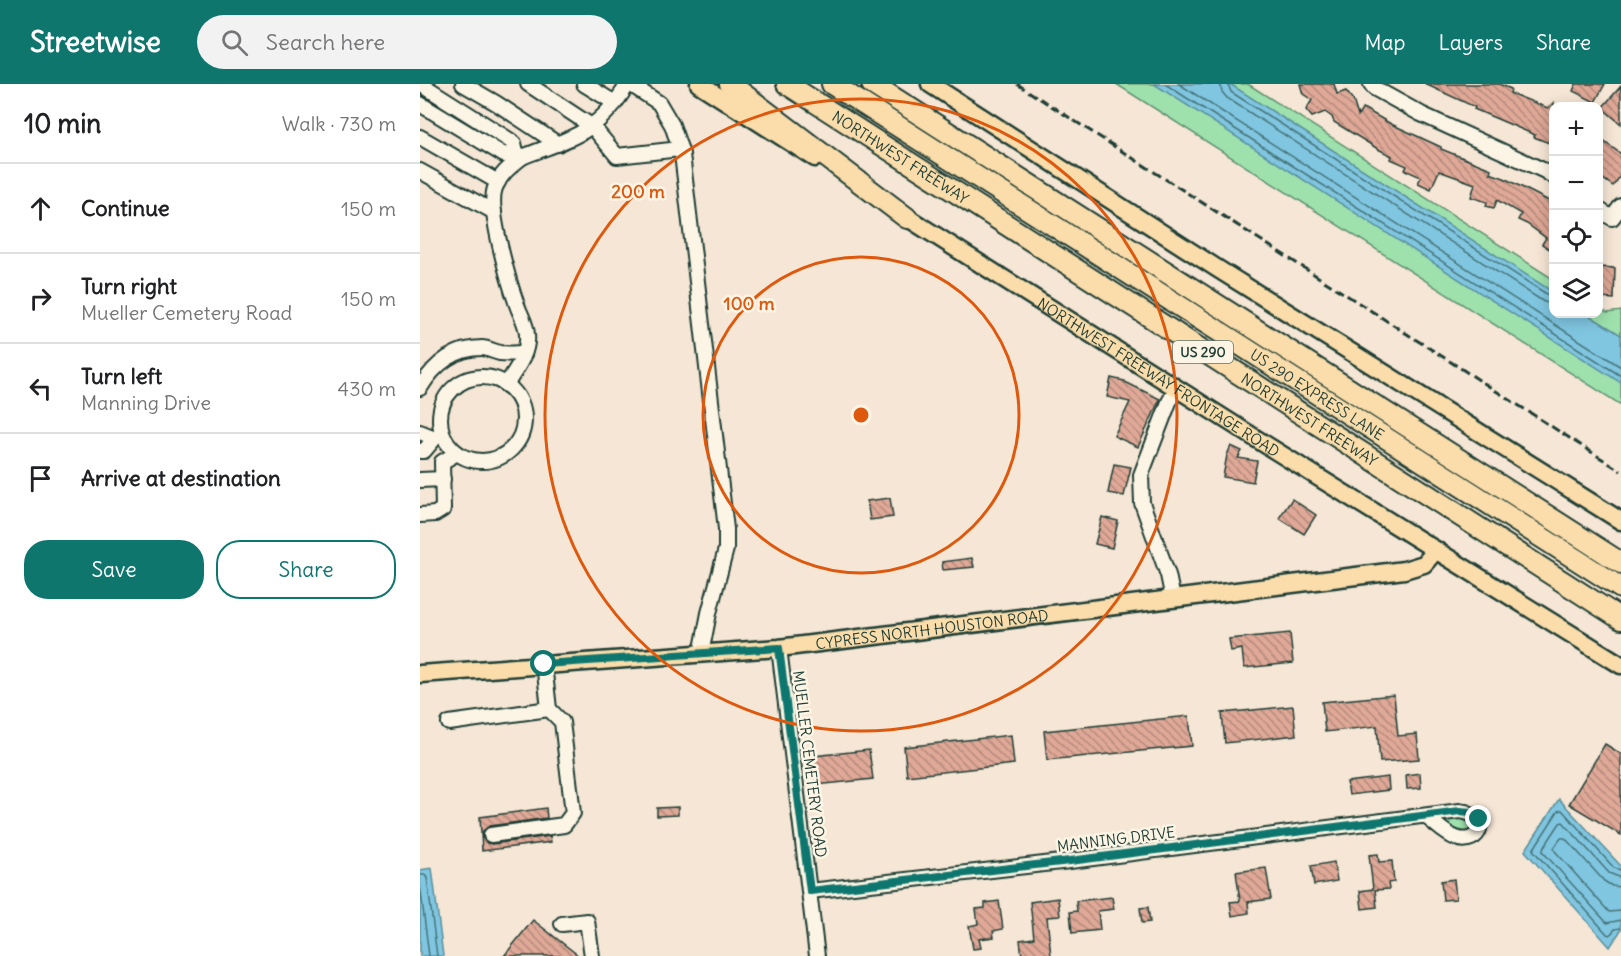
<!DOCTYPE html>
<meta charset="utf-8">
<style>
body{margin:0;font-family:Delius,sans-serif;background:#f2f2f2;color:#202124}
.controls{position:absolute;right:18px;top:18px;display:grid;overflow:hidden;border-radius:12px;box-shadow:0 3px 15px #0003}
.controls button{width:54px;height:54px;display:grid;place-items:center;padding:0;border:0;border-bottom:2px solid #e0e0e0;background:#fff;color:#202124;font:30px sans-serif}
.stop{position:absolute;width:18px;height:18px;margin:-14px;border:4px solid #0f766e;border-radius:50%;background:#fff}
.stop.end{background:#0f766e;border-color:#fff;box-shadow:0 2px 6px #0008}
.list{margin:0;padding:0;list-style:none}
h2{display:flex;justify-content:space-between;align-items:center;height:78px;margin:0;padding:0 24px;font-size:26px}
h2 small{font-size:20px;font-weight:400;color:#757577}
.list li{display:grid;grid-template-columns:39px 1fr auto;gap:18px;align-items:center;box-sizing:border-box;height:90px;padding:0 24px;border-top:2px solid #e0e0e0}
.list b{display:block;font-size:22px;white-space:nowrap}
.list p{margin:0;font-size:20px;white-space:nowrap;color:#757577}
.list em{font-size:20px;font-style:normal;color:#757577}
.actions{display:flex;gap:12px;padding:18px 24px}
.actions a{flex:1;padding:14px 0;border:2px solid #0f766e;border-radius:24px;text-align:center;font-size:21px;color:#0f766e}
.actions .main{background:#0f766e;color:#fff}
.icon{flex:none;width:33px;height:33px;fill:none;stroke:currentColor;stroke-width:2;stroke-linecap:round;stroke-linejoin:round}
.map{position:relative;flex:none;width:1201px;height:872px;overflow:hidden}
header{display:flex;align-items:center;gap:36px;box-sizing:border-box;height:84px;padding:0 30px;background:#0f766e;color:#fff}
header strong{font-size:28px}
nav{display:flex;gap:33px;margin-inline-start:auto;font-size:21px}
.search{width:420px;height:54px;background:#f2f2f2;display:flex;align-items:center;gap:15px;box-sizing:border-box;padding:0 21px;border-radius:33px;color:#757577;font-size:22px}
main{display:flex}
aside{flex:1;background:#fff}
.map>svg:first-child{display:block}
</style>
<header>
<strong>Streetwise</strong>
<div class="search"><svg class="icon" aria-label="search" viewBox="0 0 24 24"><circle cx="10" cy="10" r="6"/><path d="M15 15l6 6"/></svg>Search here</div>
<nav><a>Map</a><a>Layers</a><a>Share</a></nav>
</header>
<main>
<aside>
<h2>10 min<small>Walk · 730 m</small></h2>
<ul class="list">
<li><svg class="icon" aria-label="ahead" viewBox="0 0 24 24"><path d="M12 20V5M6 11l6-6 6 6"/></svg><div><b>Continue</b></div><em>150 m</em></li>
<li><svg class="icon" aria-label="right" viewBox="0 0 24 24"><path d="M7 20v-9h11M14 6l5 5-5 5"/></svg><div><b>Turn right</b><p>Mueller Cemetery Road</p></div><em>150 m</em></li>
<li><svg class="icon" aria-label="left" viewBox="0 0 24 24"><path d="M17 20v-9H6M10 6l-5 5 5 5"/></svg><div><b>Turn left</b><p>Manning Drive</p></div><em>430 m</em></li>
<li><svg class="icon" aria-label="arrive" viewBox="0 0 24 24"><path d="M6 21V4h12l-3 4 3 4H6"/></svg><div><b>Arrive at destination</b></div></li>
</ul>
<div class="actions"><a class="main">Save</a><a>Share</a></div>
</aside>
<div class="map">
<svg width="1201" height="872" viewBox="0 0 1201 872">
<defs>
<pattern id="building-back-hatch" width="6" height="6" patternUnits="userSpaceOnUse" patternTransform="scale(1.5)"><rect width="6" height="6" fill="#dfa897"/><path d="M-1 5l2 2M0 0l6 6M5-1l2 2" fill="none" stroke="#b48a7c"/></pattern>
</defs>
<rect width="100%" height="100%" fill="#f6e6d5"/>
<filter id="ink" filterUnits="userSpaceOnUse"><feTurbulence type="fractalNoise" baseFrequency=".0167" numOctaves="2"/><feDisplacementMap in="SourceGraphic" scale="12" xChannelSelector="R" yChannelSelector="G"/><feConvolveMatrix kernelMatrix="1 2 1 2 8 2 1 2 1" color-interpolation-filters="sRGB"/></filter>
<g filter="url(#ink)">
<g fill="#9ee1ac" stroke="#5e8f70" stroke-width="1.5">
<path d="M696 0H828L1133 195 1134 230H1178L1179 224 1187 229 1201 227V321Z"/>
<path d="M1040 731 1054 737 1052 749C1040 750 1027 748 1021 735Z"/>
</g>
<g fill="#80c6e1" stroke="#598f9c" stroke-width="1.5">
<path d="M734 0H810L1133 208 1134 230H1167L1201 251V299Z"/>
<path d="M1139 715 1201 782V846L1190 863 1105 767Z"/>
<path d="M12 784 23 872H0V786Z"/>
</g>
<g fill="none" stroke-linecap="round" stroke-linejoin="round">
<g stroke="#467479" stroke-width="1.5">
<path d="M745 0 1201 292"/>
<path d="M759 0 1201 283"/>
<path d="M800 0 802 8 807 14 1124 218 1134 220"/>
<path d="M808 0 811 8 1128 211 1134 212"/>
<path d="M1201 786 1194 784 1142 726 1138 727 1113 766 1187 850 1190 851 1195 845 1201 844"/>
<path d="M0 791H5L7 794 17 872"/>
<path d="M1201 794 1189 789 1143 738 1140 739 1123 765V768L1187 839 1201 836"/>
<path d="M0 800 9 872"/>
<path d="M1201 803 1192 802 1184 797 1145 754H1141L1134 764 1135 767 1189 828 1201 827"/>
</g>
</g>
<g fill="url(#building-back-hatch)" stroke="#1f3d34" stroke-width="1.5">
<path d="M880 0H914L917 10 926 7 933 16 938 32 943 24 971 40 1021 63V65L1071 85 1070 89 1084 94 1127 116 1134 121V168L1122 160 1126 154 1107 140 1098 136 1101 130 1077 116 1074 124 1066 122 1067 118 1051 113 1055 100 1019 87 1011 105 998 99 1001 93 985 86 987 82 971 75 972 72 958 65 914 38 912 33 905 28 892 33 886 26 892 16 883 10Z"/>
<path d="M1005 0H1079L1091 5 1090 9 1128 24 1134 18V61L1114 53 1115 51 1054 25 1055 23Z"/>
<path d="M1156 0H1185L1175 18 1153 7Z"/>
<path d="M1201 2V40L1182 24Z"/>
<path d="M1179 54 1201 70V91L1193 102 1179 92Z"/>
<path d="M1179 183 1195 184 1194 215 1181 214V210H1179Z"/>
<path d="M691 294 705 297V298L740 315 718 363 694 352 710 318 687 313Z"/>
<path d="M811 362 822 367 818 374 837 377 833 398 803 393 807 371Z"/>
<path d="M694 380 711 383 704 412 688 409Z"/>
<path d="M470 414 473 433 450 436 447 417Z"/>
<path d="M872 415 896 431 884 450 859 434Z"/>
<path d="M682 433 698 437 692 464 675 460Z"/>
<path d="M552 474 554 483 523 486 522 478Z"/>
<path d="M870 549 873 579 824 584 822 565 811 567 809 555Z"/>
<path d="M974 611 978 652 997 650 999 675 960 678 957 642 905 648 902 618Z"/>
<path d="M873 622 876 651 805 659 802 629Z"/>
<path d="M769 632 772 662 627 676 624 647Z"/>
<path d="M591 651 594 680 487 692 484 663Z"/>
<path d="M1185 660 1201 670V751L1149 720Z"/>
<path d="M449 666 453 695 396 701 393 672Z"/>
<path d="M1000 689 1001 704 987 705 986 691Z"/>
<path d="M968 693 969 706 929 711 927 698Z"/>
<path d="M258 723V731L237 732V724Z"/>
<path d="M126 724 127 734 70 742 63 747 62 753 67 759 72 760 130 752 131 758 62 767 60 733Z"/>
<path d="M958 770 959 778 972 777 974 798 968 799 969 805 955 806 957 823 942 825 940 807 953 805 949 771Z"/>
<path d="M914 778 917 797 894 801 891 782Z"/>
<path d="M846 784 851 815 828 818 829 829 812 832 810 818 820 817 816 788Z"/>
<path d="M1034 795 1036 815 1023 816 1021 797Z"/>
<path d="M692 813 694 825 678 827 680 846 652 849 650 828 657 827 656 817Z"/>
<path d="M638 814 640 832 627 833 631 872H602L600 856 614 854 610 818Z"/>
<path d="M579 817 583 845 573 847 574 853 559 855 561 864 553 865 549 842 558 840 556 825 565 824V819Z"/>
<path d="M728 823 730 838 722 839 720 824Z"/>
<path d="M113 836 159 872H84Z"/>
</g>
<g fill="none" stroke-linecap="round" stroke-linejoin="round">
<g stroke="#1f3d34" stroke-width="18">
<g id="minor">
<path d="M1 0 94 59 96 68"/>
<path d="M43 0 76 19 138 60"/>
<path d="M108 0 173 43 197 72 260 65"/>
<path d="M164 0 195 19"/>
<path d="M210 0 239 19 252 41 262 70 306 445V465L289 529 281 570"/>
<path d="M951 0 954 4 1001 30 1125 87 1134 93"/>
<path d="M0 20 84 71 96 68 102 73C153 53 177 50 208 0"/>
<path d="M0 53 78 98"/>
<path d="M0 87 74 128"/>
<path d="M1178 125 1192 134 1201 122"/>
<circle cx="62" cy="335" r="42"/>
<path d="M86 301C95 286 109 270 107 251 107 241 100 230 97 221 89 198 67 124 75 104 80 90 91 82 102 73"/>
<path d="M0 304C14 281 33 264 62 264 68 264 74 268 80 269 88 270 97 269 104 269"/>
<path d="M0 348 15 354"/>
<path d="M0 367H4L15 354 22 350"/>
<path d="M0 396 23 395"/>
<path d="M0 431 15 430 23 425 22 378 37 369"/>
<path d="M753 515 748 491 722 419 721 391 749 318 757 304"/>
<path d="M359 564 397 872"/>
<path d="M29 639 129 625"/>
<path d="M71 751 144 741 153 729 142 638 129 625 124 580"/>
<path d="M390 807 650 777 1040 727C1072 731 1060 763 1036 754 1025 750 1015 739 1005 732"/>
<path d="M142 840 167 837 172 872"/>
</g>
</g>
<g stroke="#1f3d34" stroke-width="21">
<g id="major">
<path d="M279 0 395 74"/>
<path d="M510 0 798 185 1201 437"/>
<path id="s1" d="M477 127 843 359 1201 581"/>
<path id="s2" d="M0 590 359 564 984 486 1004 480 1016 466"/>
</g>
</g>
<g stroke="#1f3d34" stroke-width="24">
<g id="highway">
<path d="M310 0 487 134"/>
<path id="s3" d="M367 0 1201 535"/>
<path id="s4" d="M412 0 1201 504"/>
<path d="M452 0 1201 479"/>
</g>
</g>
<use href="#minor" stroke="#fcf5e5" stroke-width="14"/>
<use href="#major" stroke="#fbddab" stroke-width="16"/>
<use href="#highway" stroke="#fbddab" stroke-width="20"/>
<path stroke="#1f3d34" stroke-width="3" stroke-dasharray="9 4.5" stroke-linecap="butt" d="M597 0 1201 387"/>
</g>
</g>
<g fill="none" stroke-linecap="round" stroke-linejoin="round" filter="url(#ink)">
<path stroke="#0f766e" stroke-width="8" d="M124 580 359 564 390 807 650 777 1040 727 1051 728 1059 735"/>
</g>
<g fill="none" stroke="#de580e" stroke-width="3">
<circle cx="441" cy="331" r="158"/>
<circle cx="441" cy="331" r="316"/>
</g>
<g text-anchor="middle" dominant-baseline="central" stroke-width="5" stroke-linejoin="round" paint-order="stroke">
<rect fill="#fcf5e5" stroke="#617469" stroke-width="1.5" x="753" y="257" width="60" height="22" rx="4.5"/>
<g font-size="14" font-weight="bold" fill="#1f3d34">
<text x="783" y="268">US 290</text>
</g>
<g font-size="15" fill="#1f3d34" stroke="#fcf5e5">
<text stroke="none"><textPath href="#s3" startOffset="135">NORTHWEST FREEWAY</textPath></text>
<text stroke="none"><textPath href="#s1" startOffset="310">NORTHWEST FREEWAY FRONTAGE ROAD</textPath></text>
<text stroke="none"><textPath href="#s4" startOffset="576">US 290 EXPRESS LANE</textPath></text>
<text stroke="none"><textPath href="#s3" startOffset="621">NORTHWEST FREEWAY</textPath></text>
<text stroke="none"><textPath href="#s2" startOffset="514">CYPRESS NORTH HOUSTON ROAD</textPath></text>
<text transform="translate(390 680) rotate(83)">MUELLER CEMETERY ROAD</text>
<text transform="translate(696 755) rotate(-7)">MANNING DRIVE</text>
</g>
</g>
<circle cx="441" cy="331" r="9" fill="#de580e" stroke="#fcf5e5" stroke-width="3"/>
<g font-size="18" text-anchor="middle" font-weight="bold" fill="#de580e" stroke="#fcf5e5" stroke-width="5" stroke-linejoin="round" paint-order="stroke">
<text x="218" y="114">200 m</text>
<text x="329" y="226">100 m</text>
</g>
</svg>
<div class="controls">
<button>+</button>
<button>−</button>
<button><svg class="icon" aria-label="locate" viewBox="0 0 24 24"><circle cx="12" cy="12" r="6"/><path d="M12 2v4M12 18v4M2 12h4M18 12h4"/></svg></button>
<button><svg class="icon" aria-label="layers" viewBox="0 0 24 24"><path d="M12 4l9 5-9 5-9-5zM3 14l9 5 9-5"/></svg></button>
</div>
<div class="stop" style="left:124px;top:580px"></div>
<div class="stop end" style="left:1059px;top:735px"></div>
</div>
</main>
